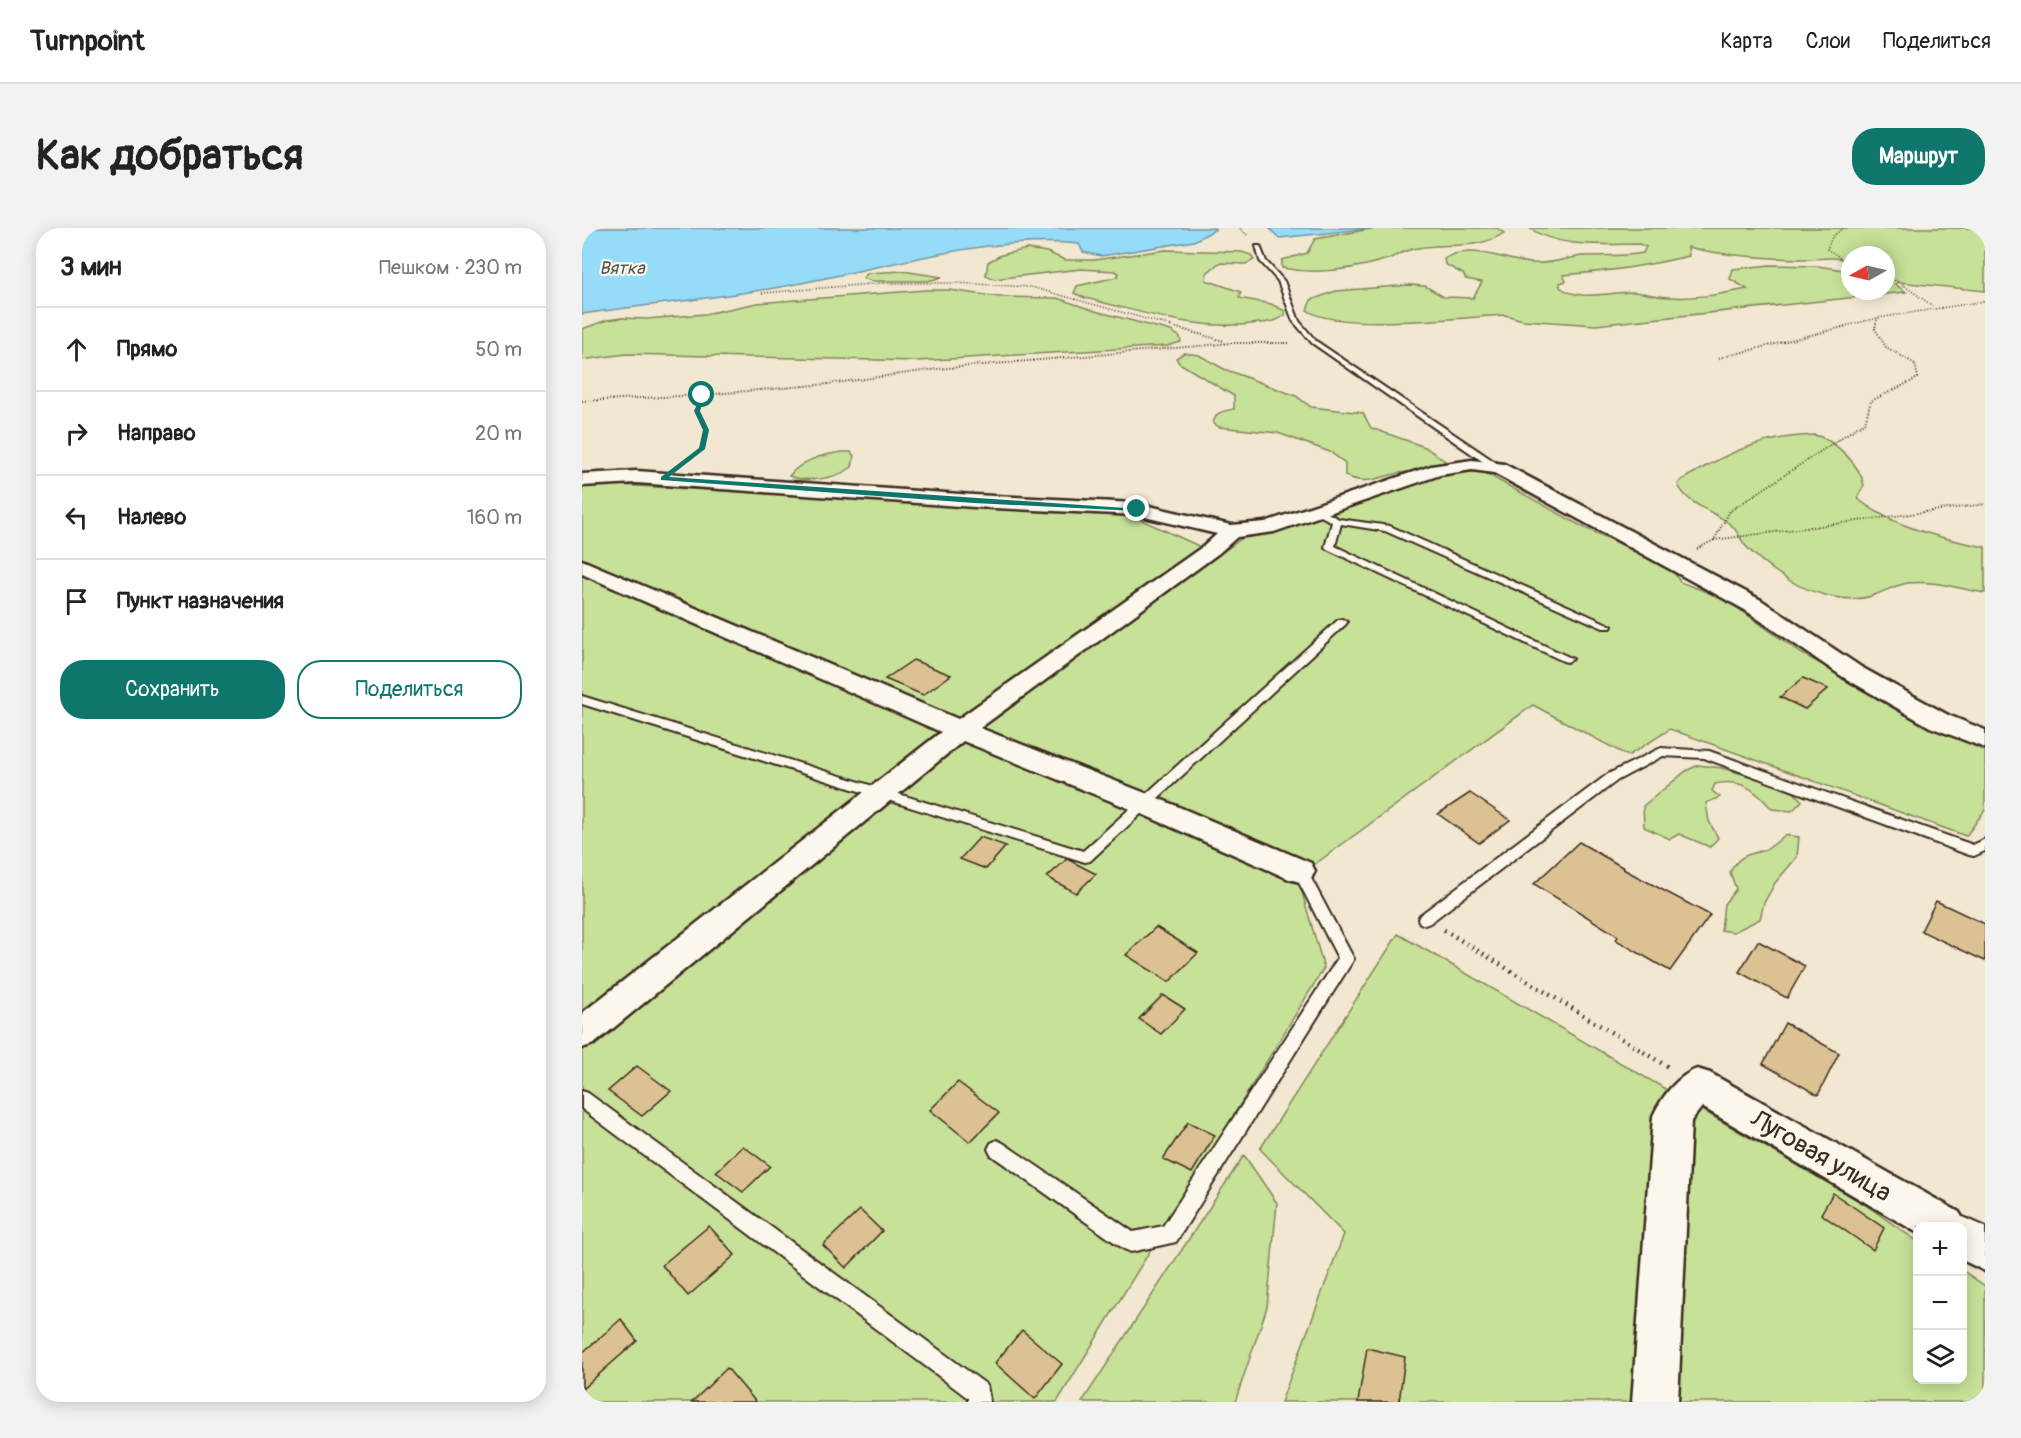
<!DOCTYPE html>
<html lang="ru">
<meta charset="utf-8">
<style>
body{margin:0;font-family:Pangolin,sans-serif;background:#f2f2f2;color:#222}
.controls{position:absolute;right:18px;bottom:18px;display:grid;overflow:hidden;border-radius:12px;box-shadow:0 3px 15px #0003}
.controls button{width:54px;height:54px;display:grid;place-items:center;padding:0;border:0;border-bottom:2px solid #e0e0e0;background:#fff;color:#222;font:30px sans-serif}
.compass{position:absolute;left:1259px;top:18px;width:54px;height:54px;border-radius:50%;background:#fff;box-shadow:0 3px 15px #0003;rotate:262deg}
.stop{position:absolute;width:18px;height:18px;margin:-14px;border:4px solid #0f766e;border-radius:50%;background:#fff}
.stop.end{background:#0f766e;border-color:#fff;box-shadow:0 2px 6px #0008}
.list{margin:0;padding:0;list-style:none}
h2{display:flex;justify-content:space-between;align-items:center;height:78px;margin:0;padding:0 24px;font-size:26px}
h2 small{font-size:20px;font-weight:400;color:#767676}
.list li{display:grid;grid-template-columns:39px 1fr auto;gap:18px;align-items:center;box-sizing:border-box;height:84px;padding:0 24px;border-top:2px solid #e0e0e0}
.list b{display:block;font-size:22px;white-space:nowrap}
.list em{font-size:20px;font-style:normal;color:#767676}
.actions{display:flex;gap:12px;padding:18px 24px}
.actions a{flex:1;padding:14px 0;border:2px solid #0f766e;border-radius:24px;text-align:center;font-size:21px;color:#0f766e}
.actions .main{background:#0f766e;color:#fff}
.icon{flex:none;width:33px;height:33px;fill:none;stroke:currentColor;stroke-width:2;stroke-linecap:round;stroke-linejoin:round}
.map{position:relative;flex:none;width:1403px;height:1174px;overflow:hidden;border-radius:24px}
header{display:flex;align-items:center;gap:36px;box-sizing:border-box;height:84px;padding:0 30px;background:#fff;border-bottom:2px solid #e0e0e0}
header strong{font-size:28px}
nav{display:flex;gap:33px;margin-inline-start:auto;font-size:21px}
.intro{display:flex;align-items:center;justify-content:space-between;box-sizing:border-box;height:144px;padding:0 36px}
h1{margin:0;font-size:42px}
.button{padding:15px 27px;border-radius:24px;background:#0f766e;color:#fff;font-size:21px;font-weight:700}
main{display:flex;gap:36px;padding:0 36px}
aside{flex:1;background:#fff;border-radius:24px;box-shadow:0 3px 15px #0003}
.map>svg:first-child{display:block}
</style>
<header>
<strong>Turnpoint</strong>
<nav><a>Карта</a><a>Слои</a><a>Поделиться</a></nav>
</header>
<div class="intro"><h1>Как добраться</h1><a class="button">Маршрут</a></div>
<main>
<aside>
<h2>3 мин<small>Пешком · 230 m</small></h2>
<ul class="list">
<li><svg class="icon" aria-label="ahead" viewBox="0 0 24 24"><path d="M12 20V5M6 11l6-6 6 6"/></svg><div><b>Прямо</b></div><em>50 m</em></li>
<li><svg class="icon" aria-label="right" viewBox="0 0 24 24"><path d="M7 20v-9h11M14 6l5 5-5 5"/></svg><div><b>Направо</b></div><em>20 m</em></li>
<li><svg class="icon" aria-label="left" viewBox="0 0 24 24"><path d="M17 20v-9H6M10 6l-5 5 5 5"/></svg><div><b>Налево</b></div><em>160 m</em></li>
<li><svg class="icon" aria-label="arrive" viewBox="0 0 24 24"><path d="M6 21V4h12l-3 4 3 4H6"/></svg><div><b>Пункт назначения</b></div></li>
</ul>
<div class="actions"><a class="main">Сохранить</a><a>Поделиться</a></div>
</aside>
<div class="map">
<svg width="1403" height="1174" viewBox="0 0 1403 1174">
<rect width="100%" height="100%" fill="#f2e7d1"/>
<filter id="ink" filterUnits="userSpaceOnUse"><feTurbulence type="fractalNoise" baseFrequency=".0167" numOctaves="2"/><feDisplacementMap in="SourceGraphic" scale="12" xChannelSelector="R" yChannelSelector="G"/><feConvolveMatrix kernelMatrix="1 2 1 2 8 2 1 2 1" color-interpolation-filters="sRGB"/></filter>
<g filter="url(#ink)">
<g fill="#c7e198" stroke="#81865b" stroke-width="1.5" fill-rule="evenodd">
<path d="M794 0H915L922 5C892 25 859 12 827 22 820 24 813 29 806 31 771 42 736 47 700 40V32L725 25 733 11Z"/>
<path d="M947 0H1403V63L1316 54 1313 56 1324 64 1013 97 941 92 923 87C883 89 753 104 725 82L729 72 754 63 828 57 843 58 862 69 891 70 900 54 884 51 881 46 863 36 862 31C887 14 923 33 949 35 966 37 983 30 1000 28 1021 27 1040 29 1061 25L1064 19 1057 16C1022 16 978 21 947 0ZM1106 19C1141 28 1180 30 1217 31 1234 32 1251 27 1268 33V27H1304V63H1268V43L1235 38 1188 37 1151 41 1148 51 1165 61C1140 66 1113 71 1087 69 1074 69 1063 64 1050 64 1028 64 996 74 978 59V55L984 53 981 47C1024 44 1065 38 1107 28Z"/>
<path d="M445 21 465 24 483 32H512L583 22 660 24 669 27 672 32 664 36 637 35 625 45 624 52 659 64 657 70 689 76 703 83V87C695 94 687 94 677 95 617 104 560 84 503 70L492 65 495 58 535 49 537 45 533 43 499 41 412 51 404 47 406 34 419 27Z"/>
<path d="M320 43 360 49 346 53H290L281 50 286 45Z"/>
<path d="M344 62H367L418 69 475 70 513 83 589 103 598 109 599 114 585 118 335 133 44 126 0 132V101L25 92 39 90 65 91 123 86 175 75Z"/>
<path d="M602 125 617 127 642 141 714 168 729 179 781 185 789 200 843 219 863 233 860 237C845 241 829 243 813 246 795 250 781 258 763 247V235L748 224 696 205 637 199 631 195C634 183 642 183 652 181V168L597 135 594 130Z"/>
<path d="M1233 207C1253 212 1278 237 1282 257L1275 270C1308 298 1361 311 1403 319V365C1377 361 1353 352 1326 355 1313 357 1304 363 1292 367 1264 378 1221 363 1197 346 1186 338 1171 327 1162 316 1158 310 1155 302 1149 297 1132 282 1107 279 1096 257L1098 253C1145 225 1177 209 1233 207Z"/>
<path d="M260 224H269L272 228 270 239C254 251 226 255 207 248 220 232 239 227 260 224Z"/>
<path d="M896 241 1003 300 1088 338 1098 354 1143 371 1219 425 1353 499 1403 523V582L1384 608 1088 501 1046 528 951 477 729 639 392 500 662 309 736 283 863 246Z"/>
<path d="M0 255 544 285 619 319 375 492 0 333Z"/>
<path d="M0 344 368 506 0 793Z"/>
<path d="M377 512 716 651 742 740 475 1174H0V812Z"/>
<path d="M1116 537 1140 540 1208 560 1220 573 1210 583 1190 581C1173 562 1160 550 1133 556L1130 563 1138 569 1124 575 1127 593 1136 610 1128 619 1097 606 1088 611 1062 599 1061 578 1104 543Z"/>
<path d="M1203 607 1217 609 1215 629 1193 655 1182 675 1178 691 1152 704 1139 702 1142 676 1154 661 1148 644C1161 621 1170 629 1188 619 1193 616 1198 611 1203 607Z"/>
<path d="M816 706 1282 976 1335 1013 1336 1152H1380L1381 1043 1403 1058V1174H699L762 1006 678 921Z"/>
<path d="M662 927 695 975 685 1079 653 1174H500Z"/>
</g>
<g fill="#96dcf8" stroke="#7295a1" stroke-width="1.5">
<path d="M0 0H632L634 1 612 13 519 28 501 24 497 16C400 7 303 40 209 57 140 70 69 76 0 86Z"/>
<path d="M687 0H794L697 10Z"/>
</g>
<g fill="#dcc292" stroke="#3b2a1e" stroke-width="1.5">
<path d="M331 432 369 447 341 467 303 451Z"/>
<path d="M1221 450 1246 461 1223 481 1198 469Z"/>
<path d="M888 565 928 592 897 615 856 586Z"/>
<path d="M398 609 424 618 404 641 378 631Z"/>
<path d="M997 614 1042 640 1041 641 1128 687 1088 743 1034 712 1036 708 952 656Z"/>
<path d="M485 631 514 646 494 665 465 649Z"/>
<path d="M1354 673 1403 696V733L1339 703Z"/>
<path d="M574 699 616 725 587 754 544 727Z"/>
<path d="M1176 713 1223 738 1205 770 1157 744Z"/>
<path d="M581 767 603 781 579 806 557 791Z"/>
<path d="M1203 795 1257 825 1236 867 1181 836Z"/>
<path d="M55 838 89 863 60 888 26 863Z"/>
<path d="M376 854 417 885 388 914 348 882Z"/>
<path d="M606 894 633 907 610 945 581 931Z"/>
<path d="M161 918 188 938 161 964 134 944Z"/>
<path d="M1251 965 1302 1000 1291 1022 1239 986Z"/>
<path d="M278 982 300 1003 264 1040 241 1017Z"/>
<path d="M127 998 153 1027 106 1068 80 1037Z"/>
<path d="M39 1091 55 1113 0 1161V1125Z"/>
<path d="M440 1102 480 1136 453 1171 413 1135Z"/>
<path d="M785 1120 823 1129 817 1174H776Z"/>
<path d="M145 1140 174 1174H110Z"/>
</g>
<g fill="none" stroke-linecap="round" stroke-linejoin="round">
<g stroke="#3b2a1e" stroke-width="4">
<g id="service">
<path d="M674 18H678L684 33 702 53 717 93 734 113 919 238V242H913L730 115 711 93 696 53 678 33Z"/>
<path d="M736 280 757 291 808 298 1030 398 1029 400H1021L803 303 759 296 753 318 991 431 985 434 981 433 745 321 743 319 750 294 733 285V281Z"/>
<path d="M760 391 765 394 764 396 508 633 503 634 0 476V468L501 623 756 392Z"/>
<path d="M1079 520 1127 523 1391 617 1403 611V623L1392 628 1387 627 1122 530 1081 528 1036 552 848 695 843 697 838 695 836 691 838 687 1026 546Z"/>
<path d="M718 638 723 639 772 731 594 1014 549 1024 542 1021 409 927 406 921 409 915 415 912 421 915 551 1004 581 998 756 730 711 643 713 639Z"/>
<path d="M0 863 6 865 405 1157 408 1174H386V1170L0 881Z"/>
</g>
</g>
<g stroke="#3b2a1e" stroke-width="5">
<g id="minor">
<path d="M890 232 922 236 1179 372 1279 439 1366 487 1403 502V520L1348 499 1261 449 1163 382 912 245 890 242 858 247 692 304 655 309 637 325 398 500 571 568 729 635 733 643 729 651 718 654 707 651 551 582 381 513 12 816 0 820V785L359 504 0 346V332L376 491 623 317 635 306 554 287 392 279 54 255 0 258V246L54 243 392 267 554 275 649 297 683 294 849 238Z"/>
<path d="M1115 841 1128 845 1377 984 1380 989 1403 999V1043L1380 1032V998H1336V1005L1120 879 1109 893 1096 1174H1050L1071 888C1080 869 1095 848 1115 841Z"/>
</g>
</g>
<g stroke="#3b2a1e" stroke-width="1.5" stroke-dasharray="1 2" stroke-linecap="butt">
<path d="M658 0 665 7"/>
<path d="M1261 0 1250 9 1245 21 1268 36"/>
<path d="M1304 49 1317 54 1352 79"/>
<path d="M180 65 301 55H373L449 59 593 99"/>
<path d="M1259 99 1296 90 1403 73"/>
<path d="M1293 99 1296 90"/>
</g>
<g stroke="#3b2a1e" stroke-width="2" stroke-dasharray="1 2" stroke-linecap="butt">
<path d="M588 98 642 113"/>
<path d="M649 115H708"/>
<path d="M1137 130 1265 98"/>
<path d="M0 173 120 167 246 156 355 141 650 115"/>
<path d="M108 230 120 221 124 202 115 183 120 167"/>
<path d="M1132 312 1403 276"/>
<path d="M1115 321 1132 312 1148 283 1283 194 1289 173 1336 150 1333 136 1304 119 1293 101 1294 98"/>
</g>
<path stroke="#3b2a1e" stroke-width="4.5" stroke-dasharray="1.5 5" stroke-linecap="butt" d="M862 702 1086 839"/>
<use href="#service" fill="#fbf7ec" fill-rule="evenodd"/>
<use href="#minor" fill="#fbf7ec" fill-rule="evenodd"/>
</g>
</g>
<path fill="#0f766e" d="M120 166 123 167 118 183 127 202 123 221 87 249 558 281 555 283 392 275 79 252V249L117 220 121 202 112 183Z"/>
<g text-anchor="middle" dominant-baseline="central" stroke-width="4.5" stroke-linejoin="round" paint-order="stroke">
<g font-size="18" font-style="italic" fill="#525654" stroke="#fbf7ec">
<text x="40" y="40">Вятка</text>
</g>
<g font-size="26" fill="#3b2a1e" stroke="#fbf7ec">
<text transform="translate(1239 928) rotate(30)">Луговая улица</text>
</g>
</g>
</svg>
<div class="controls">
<button>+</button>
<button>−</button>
<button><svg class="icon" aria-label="layers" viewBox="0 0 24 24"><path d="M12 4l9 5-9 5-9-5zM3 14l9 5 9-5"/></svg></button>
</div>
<svg class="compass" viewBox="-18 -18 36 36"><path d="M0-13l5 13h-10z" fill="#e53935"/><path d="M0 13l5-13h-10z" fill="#767676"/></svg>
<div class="stop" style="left:120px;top:167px"></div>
<div class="stop end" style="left:555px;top:281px"></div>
</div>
</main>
